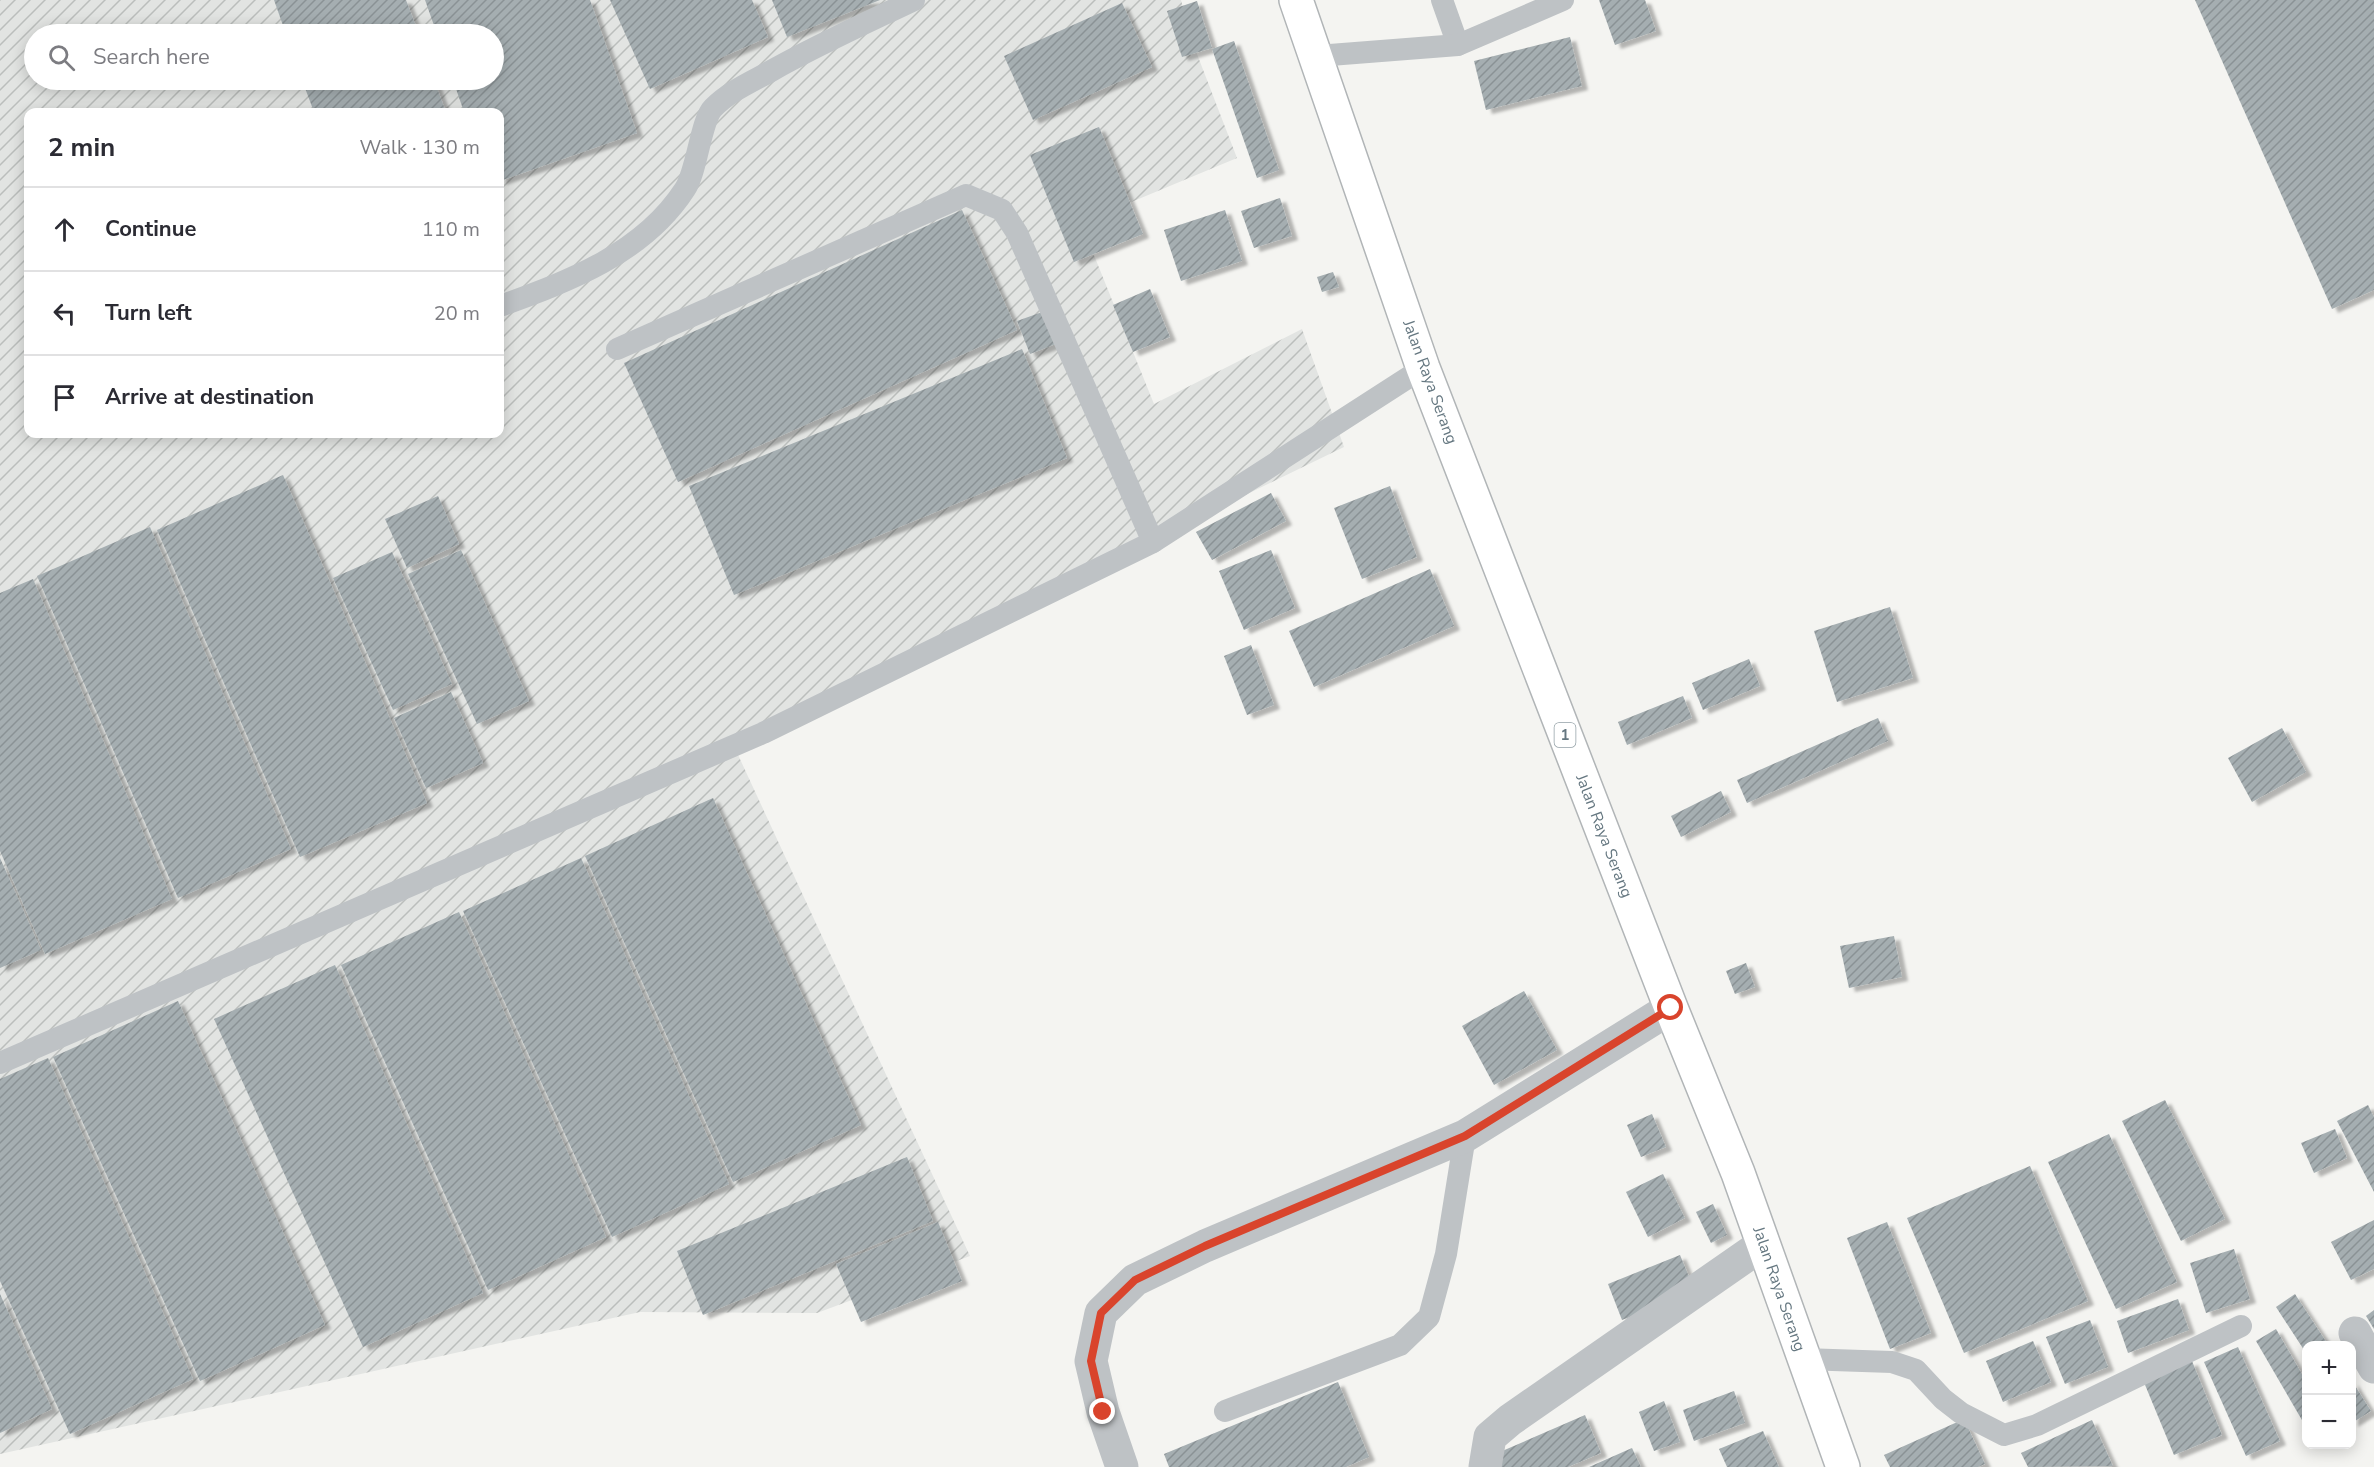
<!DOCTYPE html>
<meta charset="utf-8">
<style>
body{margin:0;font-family:"Nunito Sans",sans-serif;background:#f2f2f3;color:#2b2b33}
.controls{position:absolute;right:18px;bottom:18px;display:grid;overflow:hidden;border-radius:12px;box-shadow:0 3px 15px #0003}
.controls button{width:54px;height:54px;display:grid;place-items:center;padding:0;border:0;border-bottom:2px solid #e1e1e2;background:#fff;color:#2b2b33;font:30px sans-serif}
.stop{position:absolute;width:18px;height:18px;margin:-14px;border:4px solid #d9442c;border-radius:50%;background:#fff}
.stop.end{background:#d9442c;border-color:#fff;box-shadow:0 2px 6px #0008}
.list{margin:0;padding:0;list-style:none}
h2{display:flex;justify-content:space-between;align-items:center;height:78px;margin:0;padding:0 24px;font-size:26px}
h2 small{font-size:20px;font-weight:400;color:#7c7c81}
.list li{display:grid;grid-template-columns:39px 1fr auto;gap:18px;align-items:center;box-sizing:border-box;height:84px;padding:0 24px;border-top:2px solid #e1e1e2}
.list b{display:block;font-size:22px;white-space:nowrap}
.list em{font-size:20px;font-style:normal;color:#7c7c81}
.icon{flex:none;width:33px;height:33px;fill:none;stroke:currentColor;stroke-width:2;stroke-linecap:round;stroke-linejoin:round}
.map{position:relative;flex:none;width:2374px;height:1467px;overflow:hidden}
.search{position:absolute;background:#fff;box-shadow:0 3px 15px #0003;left:24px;top:24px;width:480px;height:66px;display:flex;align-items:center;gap:15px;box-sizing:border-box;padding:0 21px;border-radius:33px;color:#7c7c81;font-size:22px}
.panel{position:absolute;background:#fff;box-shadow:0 3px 15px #0003;left:24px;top:108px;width:480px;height:330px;border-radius:12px}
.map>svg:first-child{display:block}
</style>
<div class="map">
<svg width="2374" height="1467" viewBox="0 0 2374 1467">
<defs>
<pattern id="industrial-furrows" width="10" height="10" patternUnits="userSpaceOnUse" patternTransform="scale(1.5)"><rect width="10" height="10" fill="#e2e4e2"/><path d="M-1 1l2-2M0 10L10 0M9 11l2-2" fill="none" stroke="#bbbebc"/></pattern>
<pattern id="building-hatch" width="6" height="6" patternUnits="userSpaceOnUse" patternTransform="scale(1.5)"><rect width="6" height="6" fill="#a5aeb1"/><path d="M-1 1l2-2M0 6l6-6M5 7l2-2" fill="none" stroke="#8a9295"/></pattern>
<filter id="shadow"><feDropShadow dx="6" dy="4" stdDeviation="1.5" flood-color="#0004"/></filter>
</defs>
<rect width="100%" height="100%" fill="#f4f4f1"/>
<path fill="url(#industrial-furrows)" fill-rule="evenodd" d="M0 0H1181L1192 41 1237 158 1081 223 1154 404 1302 329 1344 447 733 744 970 1256 817 1313 640 1312 0 1454ZM34 34H494V80H34ZM28 112H500V434H28Z"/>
<g fill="url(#building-hatch)" filter="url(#shadow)">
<path d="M274 0H406L419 34H286Z"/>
<path d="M425 0H590L637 133 500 181V112H464L453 80H494V34H437Z"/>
<path d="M610 0H752L768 37 650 89Z"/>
<path d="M772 0H880L787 37Z"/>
<path d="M1599 0H1645L1656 31 1615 45Z"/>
<path d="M2195 0H2374V290L2332 309Z"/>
<path d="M1197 1 1212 48 1182 57 1167 11Z"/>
<path d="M1122 3 1152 67 1033 120 1004 56Z"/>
<path d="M1570 37 1582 86 1486 110 1474 61Z"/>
<path d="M1234 41 1279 170 1257 178 1212 49Z"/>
<path d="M302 80H434L446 112H314Z"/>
<path d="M1099 127 1143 234 1074 262 1030 155Z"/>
<path d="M1280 198 1292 236 1254 248 1241 211Z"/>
<path d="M962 210 1017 330 678 482 624 363Z"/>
<path d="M1225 210 1242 261 1181 281 1164 230Z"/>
<path d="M1333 272 1339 287 1322 292 1317 277Z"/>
<path d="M1150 289 1170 337 1133 352 1113 305Z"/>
<path d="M1045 311 1058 343 1030 354 1017 321Z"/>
<path d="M1022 349 1067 458 734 595 689 486Z"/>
<path d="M283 475 427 803 300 857 157 530Z"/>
<path d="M1390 486 1417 557 1362 579 1334 508Z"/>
<path d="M1271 493 1286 521 1212 560 1196 532Z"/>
<path d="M438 496 459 544 407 568 385 519Z"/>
<path d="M150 527 291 849 178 898 37 576Z"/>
<path d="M461 550 529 701 477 724 408 574Z"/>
<path d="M1271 550 1295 608 1244 630 1219 571Z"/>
<path d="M392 552 452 684 393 710 333 578Z"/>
<path d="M1430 569 1454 626 1314 687 1289 631Z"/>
<path d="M33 579 172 899 45 954 0 851V593Z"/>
<path d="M1890 607 1913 678 1837 702 1814 631Z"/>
<path d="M1251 645 1274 705 1247 715 1224 656Z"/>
<path d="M1749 659 1760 686 1703 710 1692 683Z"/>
<path d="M451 692 483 763 426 788 394 718Z"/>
<path d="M1683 696 1692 718 1627 745 1618 722Z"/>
<path d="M1878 718 1888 741 1747 803 1737 780Z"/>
<path d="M2282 728 2306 772 2252 802 2228 758Z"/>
<path d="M1721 791 1731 812 1681 837 1671 816Z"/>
<path d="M713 798 861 1125 733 1182 585 856Z"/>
<path d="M0 858 41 950 0 968Z"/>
<path d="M581 858 729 1184 612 1237 463 911Z"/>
<path d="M459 912 606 1237 488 1290 341 965Z"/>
<path d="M1894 936 1902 977 1849 988 1840 946Z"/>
<path d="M1746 963 1755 987 1735 994 1726 971Z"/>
<path d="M335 965 483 1293 363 1347 214 1019Z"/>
<path d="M1524 991 1557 1050 1494 1085 1462 1026Z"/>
<path d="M178 1001 325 1325 200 1381 53 1057Z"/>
<path d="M48 1058 193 1379 70 1434 0 1281V1079Z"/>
<path d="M2165 1100 2225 1219 2181 1241 2122 1121Z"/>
<path d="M2368 1105 2374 1117V1192L2337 1121Z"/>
<path d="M1652 1114 1666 1147 1641 1157 1627 1125Z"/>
<path d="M2335 1129 2347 1158 2314 1173 2301 1143Z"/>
<path d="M2109 1134 2177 1282 2116 1309 2048 1162Z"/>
<path d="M907 1157 933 1221 703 1315 677 1251Z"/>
<path d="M2030 1166 2088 1301 1964 1353 1907 1218Z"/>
<path d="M1663 1174 1685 1218 1648 1237 1626 1192Z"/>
<path d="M1713 1204 1727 1235 1711 1243 1696 1212Z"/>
<path d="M2374 1220V1269L2351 1280 2331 1242Z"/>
<path d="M938 1222 962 1281 861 1322 836 1264Z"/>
<path d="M1887 1222 1931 1333 1890 1349 1847 1238Z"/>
<path d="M2234 1249 2250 1299 2206 1313 2190 1263Z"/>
<path d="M1680 1255 1695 1291 1622 1320 1608 1284Z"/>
<path d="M0 1294 52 1409 0 1433Z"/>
<path d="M2295 1294 2329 1346H2306V1353L2276 1307Z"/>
<path d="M2178 1299 2189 1330 2128 1353 2117 1321Z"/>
<path d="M2374 1310V1329L2366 1316Z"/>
<path d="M2090 1320 2108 1367 2065 1384 2046 1337Z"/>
<path d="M2276 1329 2306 1381V1427L2256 1341Z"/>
<path d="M2033 1341 2051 1382 2003 1402 1986 1361Z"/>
<path d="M2238 1347 2280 1441 2246 1456 2204 1362Z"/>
<path d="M2192 1361 2222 1435 2174 1455 2143 1380Z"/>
<path d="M2352 1381 2371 1411 2352 1423Z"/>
<path d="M1338 1382 1369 1457 1346 1467H1169L1164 1454Z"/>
<path d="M1734 1391 1745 1423 1694 1441 1683 1410Z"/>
<path d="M1664 1401 1680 1442 1654 1451 1639 1412Z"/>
<path d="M1585 1415 1601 1453 1568 1467H1498L1493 1455Z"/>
<path d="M1964 1419 1985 1464 1978 1467H1890L1884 1455Z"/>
<path d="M2092 1420 2113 1466 2028 1467 2021 1453Z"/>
<path d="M1763 1431 1779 1467H1727L1719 1449Z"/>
<path d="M1632 1448 1641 1467H1589Z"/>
</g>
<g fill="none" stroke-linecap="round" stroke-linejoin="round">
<g stroke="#b1b5b7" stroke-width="36">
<path id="trunk" d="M1296 0 1423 368 1671 1008 1738 1173 1843 1467"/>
</g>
<g stroke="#bec2c5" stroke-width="22">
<path d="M1442 0 1458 45"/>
<path d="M1317 56 1458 45 1563 0"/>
<path d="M500 306C569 281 643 254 685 189 697 171 701 120 713 108 730 91 751 82 771 71 817 45 866 23 914 0"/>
<path d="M617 349 966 195 1002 210 1017 233 1153 542"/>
<path d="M0 1063 763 733 1153 542 1423 368"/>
<path d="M1803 1359 1892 1362 1916 1370 1943 1399 1961 1413 2004 1435 2037 1425 2241 1326"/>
<path d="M1225 1411 1400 1345 1429 1317 1446 1254 1465 1136"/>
</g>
<g stroke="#bec2c5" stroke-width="33">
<path d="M2355 1333 2374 1367"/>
<path d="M1122 1467 1103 1412 1091 1361 1101 1313 1135 1280 1205 1246 1465 1136 1671 1008"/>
<path d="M1485 1467 1490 1437 1510 1420 1763 1244"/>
</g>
<use href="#trunk" stroke="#fff" stroke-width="33"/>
</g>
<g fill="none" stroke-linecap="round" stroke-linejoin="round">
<path stroke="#d9442c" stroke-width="8" d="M1103 1412 1091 1361 1101 1313 1135 1280 1205 1246 1465 1136 1671 1008"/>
</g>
<g text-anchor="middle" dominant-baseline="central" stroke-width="6" stroke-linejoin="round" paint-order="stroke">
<rect fill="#fff" stroke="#93a0a6" stroke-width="1.5" x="1554.5" y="723" width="21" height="24" rx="4.5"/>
<g font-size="15" font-weight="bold" fill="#657780">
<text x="1565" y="735">1</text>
</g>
<g font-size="16" fill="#657780" stroke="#fff">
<text transform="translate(1430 382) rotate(70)">Jalan Raya Serang</text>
<text transform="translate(1604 836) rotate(69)">Jalan Raya Serang</text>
<text transform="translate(1779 1289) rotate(71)">Jalan Raya Serang</text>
</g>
</g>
</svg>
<div class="controls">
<button>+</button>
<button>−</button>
</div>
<div class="stop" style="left:1671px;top:1008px"></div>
<div class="stop end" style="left:1103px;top:1412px"></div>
<div class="search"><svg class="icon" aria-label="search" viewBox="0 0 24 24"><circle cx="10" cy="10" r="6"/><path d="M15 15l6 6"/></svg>Search here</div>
<section class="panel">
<h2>2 min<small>Walk · 130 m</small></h2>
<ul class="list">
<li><svg class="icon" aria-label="ahead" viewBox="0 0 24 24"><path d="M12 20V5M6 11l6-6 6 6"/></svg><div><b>Continue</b></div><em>110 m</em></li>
<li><svg class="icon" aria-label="left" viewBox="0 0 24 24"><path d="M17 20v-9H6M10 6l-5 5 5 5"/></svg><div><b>Turn left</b></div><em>20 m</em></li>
<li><svg class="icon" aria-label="arrive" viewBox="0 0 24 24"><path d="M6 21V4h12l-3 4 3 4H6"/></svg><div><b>Arrive at destination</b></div></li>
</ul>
</section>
</div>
